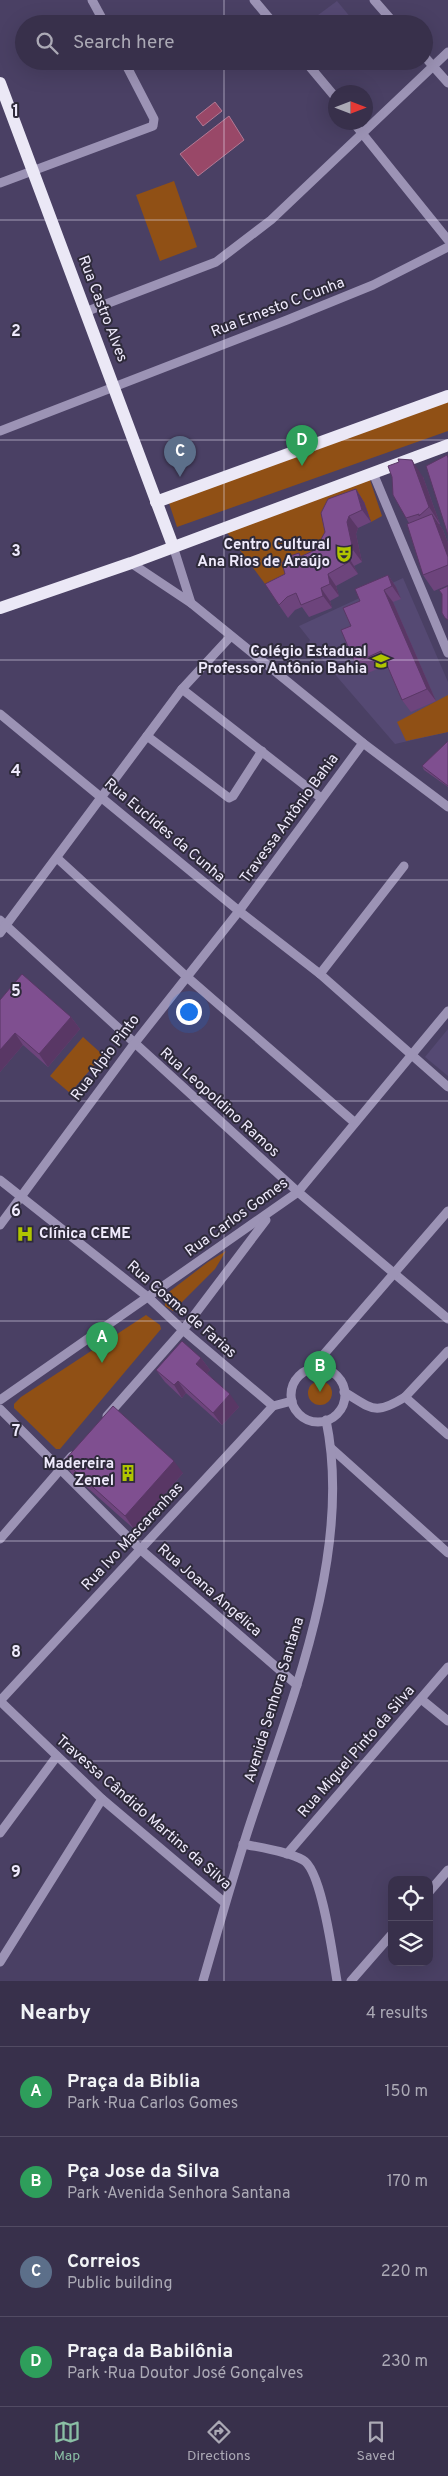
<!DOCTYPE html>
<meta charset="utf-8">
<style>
body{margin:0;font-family:Overpass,sans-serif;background:#433c55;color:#f1f3f6}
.controls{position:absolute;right:15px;bottom:15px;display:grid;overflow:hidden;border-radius:10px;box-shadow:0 5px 20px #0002}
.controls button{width:45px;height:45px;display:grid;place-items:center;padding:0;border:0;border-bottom:1px solid #524b63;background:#38304b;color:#f1f3f6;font:25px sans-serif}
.compass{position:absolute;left:328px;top:85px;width:45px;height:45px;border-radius:50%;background:#38304b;box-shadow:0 5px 20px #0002;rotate:90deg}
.you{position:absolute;left:188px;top:1011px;width:18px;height:18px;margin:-12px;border:4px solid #fff;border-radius:50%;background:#1a73e8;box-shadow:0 0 0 8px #1a73e833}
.badge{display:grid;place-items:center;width:32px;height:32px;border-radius:50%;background:#8abfa5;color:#fff;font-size:16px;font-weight:700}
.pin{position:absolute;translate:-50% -41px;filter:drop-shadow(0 1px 2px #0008)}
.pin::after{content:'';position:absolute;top:26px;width:18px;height:15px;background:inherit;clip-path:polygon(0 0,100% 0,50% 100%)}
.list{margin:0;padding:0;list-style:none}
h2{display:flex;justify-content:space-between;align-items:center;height:65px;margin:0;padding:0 20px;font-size:21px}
h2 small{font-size:16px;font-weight:400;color:#aba9b5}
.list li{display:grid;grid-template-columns:32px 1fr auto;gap:15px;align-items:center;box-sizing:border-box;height:90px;padding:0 20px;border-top:1px solid #524b63}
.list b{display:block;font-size:19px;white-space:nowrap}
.list p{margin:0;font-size:16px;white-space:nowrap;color:#aba9b5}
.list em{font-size:16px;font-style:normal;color:#aba9b5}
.icon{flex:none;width:28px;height:28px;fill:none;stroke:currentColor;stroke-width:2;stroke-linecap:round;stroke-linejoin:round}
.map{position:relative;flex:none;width:448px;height:1981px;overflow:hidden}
.search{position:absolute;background:#38304b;box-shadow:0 5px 20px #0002;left:15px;right:15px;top:15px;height:55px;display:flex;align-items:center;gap:12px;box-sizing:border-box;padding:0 18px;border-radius:28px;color:#aba9b5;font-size:19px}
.sheet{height:425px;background:#38304b}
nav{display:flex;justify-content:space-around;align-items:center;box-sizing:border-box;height:70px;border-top:1px solid #524b63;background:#38304b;font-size:14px;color:#aba9b5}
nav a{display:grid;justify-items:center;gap:2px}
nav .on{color:#8abfa5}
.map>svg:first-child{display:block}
</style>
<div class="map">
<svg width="448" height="1981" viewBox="0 0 448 1981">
<rect width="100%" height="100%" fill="#4a4064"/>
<g fill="#554973">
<path d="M337 1 356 24H306Z"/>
<path d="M403 578 448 682V732L395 744 308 643 310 640 299 626Z"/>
<path d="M448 1029V1076L425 1057Z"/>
</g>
<g fill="#905015">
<path d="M174 181 197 247 160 261 136 195Z"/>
<path d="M448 400V431L177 527 167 497Z"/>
<path d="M369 477 382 516 371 522 364 502 334 544 274 596 225 530Z"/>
<path d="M448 695V732L406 741 397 722Z"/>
<path d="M83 1037 103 1055 70 1093 50 1076Z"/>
<path d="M226 1251 215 1269 173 1311 165 1306V1295L208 1262Z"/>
<path d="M146 1315 160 1325 161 1329 60 1449H56L14 1408V1404L21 1397Z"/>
<circle cx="320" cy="1393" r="12"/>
</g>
<g fill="#994868" stroke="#b37994">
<path d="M215 102 222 111 203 126 196 117Z"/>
<path d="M229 116 244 140 198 176 180 154Z"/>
</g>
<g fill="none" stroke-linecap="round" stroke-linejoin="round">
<g stroke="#9c93b5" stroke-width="9">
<path d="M92 0 105 24"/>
<path d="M254 0 274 24"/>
<path d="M374 0 395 24"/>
<path d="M424 56 448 83"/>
<path d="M305 61 336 98"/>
<path d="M353 122 448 240"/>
<path d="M0 183 153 126 154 119 124 61"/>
<path d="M85 312 216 262 271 220 448 52"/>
<path d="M0 431 287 320 373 285 448 247"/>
<path d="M373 473 448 653"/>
<path d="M173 546 191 603"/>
<path d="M131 563 191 603 363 743 448 807"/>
<path d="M182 689 321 798"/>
<path d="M0 714 239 911 320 974 448 1087"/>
<path d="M147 736 229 798 233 796 262 751"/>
<path d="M57 858 187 977 354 1122"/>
<path d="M0 920 298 1192 448 1319"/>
<path d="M0 933 182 689 231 636"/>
<path d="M320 974 404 866"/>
<path d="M0 1180 149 1298 183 1330 273 1406"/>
<path d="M0 1225 134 1044 239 911 363 743"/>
<path d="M312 1368 448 1211"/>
<circle cx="318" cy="1395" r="27"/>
<path d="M344 1392C373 1409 374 1416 405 1397L448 1435"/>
<path d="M405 1397 448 1351"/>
<path d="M0 1400 298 1192 448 1011"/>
<path d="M0 1409 140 1549 297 1685"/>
<path d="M107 1416 183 1330 266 1220"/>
<path d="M331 1448 448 1553"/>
<path d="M0 1539 72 1456"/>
<path d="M421 1699 448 1721"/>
<path d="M0 1701 273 1406 292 1401"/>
<path d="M0 1701 102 1799 225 1903"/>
<path d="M0 1833 57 1756"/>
<path d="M243 1844C262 1848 286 1851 303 1860 322 1870 333 1958 337 1981"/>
<path d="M287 1854 448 1667"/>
<path d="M429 1892 448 1870"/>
<path d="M0 1962 102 1799"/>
<path d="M203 1981C219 1926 234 1872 252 1818 293 1697 353 1549 326 1420"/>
<path d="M351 1981 392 1934"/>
</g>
<g stroke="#ebe8f6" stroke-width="12">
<path d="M0 83 173 546"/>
<path d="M156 502 448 396"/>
<path d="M0 608 131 563 448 445"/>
</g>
</g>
<g fill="#6d447c">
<path d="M392 477H423L440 524H439L443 530 448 543V585L434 591 423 575 409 523 406 518Z"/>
<path d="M356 489 364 502 371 522 358 528 356 534 362 562 354 566 358 574 336 586 339 596 330 601 332 608 309 617 302 607 295 610 288 618 279 605 285 574 299 553 301 556 315 550Z"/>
<path d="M388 575 396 587 401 599 393 602 436 701 411 712 402 700 387 665 363 675 355 663 351 626Z"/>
<path d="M448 741V787L424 770 422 766Z"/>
<path d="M0 1000 71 1017 80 1029 48 1067 23 1045 0 1072Z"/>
<path d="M201 1358 210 1370 207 1373 239 1407 222 1425 186 1393 182 1398 165 1382 156 1370Z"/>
<path d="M64 1461 183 1473 134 1529 72 1474Z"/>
</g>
<g fill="#593765">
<path d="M412 460 423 477 440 524 429 507Z"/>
<path d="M356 489 364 502 371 522 362 510Z"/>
<path d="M432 514 443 530 448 543V557Z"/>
<path d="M349 516 358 528 356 534 362 562 353 550 347 522Z"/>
<path d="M346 553 354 566 358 574 349 562Z"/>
<path d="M328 574 336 586 339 596 330 584Z"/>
<path d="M388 575 396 587 401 599 392 586Z"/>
<path d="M321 588 330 601 332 608 323 596Z"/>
<path d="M384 590 393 602 436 701 427 689Z"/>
<path d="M71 1017 80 1029 48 1067 39 1054Z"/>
<path d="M15 1033 23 1045 0 1072V1050Z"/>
<path d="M201 1358 210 1370 205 1376 196 1364Z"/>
<path d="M178 1381 186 1393 182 1398 174 1385Z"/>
<path d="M230 1394 239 1407 222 1425 213 1413Z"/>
<path d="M174 1461 183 1473 134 1529 125 1516Z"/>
</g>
<g fill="#7f4f90" stroke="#593765" fill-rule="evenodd">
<path d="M447 455 448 458V535L426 466Z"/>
<path d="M398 459 412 460 429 507 419 516V514L406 518 393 495 392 477 388 466 399 462Z"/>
<path d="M356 489 362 510 349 516 347 522 353 550 346 553 349 562 328 574 330 584 321 588 323 596 301 605 296 593 287 597 279 605 265 584 285 574 282 563 287 557 299 553 300 557 315 550 325 532 321 513 328 499ZM342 548 345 553 340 556 337 550Z"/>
<path d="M432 514 448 557V565L423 575 407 524Z"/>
<path d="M388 575 392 586 384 590 427 689 402 700 381 651 355 663 341 630 351 626 343 608 360 601 355 589Z"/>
<path d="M448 586V620L445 618 442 613V594L439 590Z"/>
<path d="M448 741V786L422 766Z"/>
<path d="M22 974 71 1017 39 1054 15 1033 0 1050V1000Z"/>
<path d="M182 1341 201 1358 196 1364 230 1394 213 1413 178 1381 174 1385 156 1370Z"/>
<path d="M113 1406 174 1461 125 1516 64 1461Z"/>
</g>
<path fill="none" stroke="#efeafc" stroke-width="1" stroke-opacity="0.55" d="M224 0V24M224 61V1981M0 220H448M0 440H448M0 660H448M0 880H448M0 1101H448M0 1321H448M0 1541H448M0 1761H448"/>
<defs>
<g id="theatre-bare" transform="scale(1.35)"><path d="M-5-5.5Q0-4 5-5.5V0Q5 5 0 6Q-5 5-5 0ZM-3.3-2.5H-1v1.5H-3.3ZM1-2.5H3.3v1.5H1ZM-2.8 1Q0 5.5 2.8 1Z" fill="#b0c500" stroke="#2e2a3a" stroke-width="2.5" paint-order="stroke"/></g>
<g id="school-bare" transform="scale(1.35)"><path d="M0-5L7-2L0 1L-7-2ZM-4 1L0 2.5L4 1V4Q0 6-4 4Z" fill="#b0c500" stroke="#2e2a3a" stroke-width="2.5" paint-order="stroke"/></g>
<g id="hospital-bare" transform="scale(1.35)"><path d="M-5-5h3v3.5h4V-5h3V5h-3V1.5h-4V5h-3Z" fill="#b0c500" stroke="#2e2a3a" stroke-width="2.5" paint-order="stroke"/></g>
<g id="building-bare" transform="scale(1.35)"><path d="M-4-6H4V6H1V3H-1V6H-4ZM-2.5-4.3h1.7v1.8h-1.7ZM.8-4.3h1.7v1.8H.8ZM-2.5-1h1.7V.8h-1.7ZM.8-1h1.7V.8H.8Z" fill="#b0c500" stroke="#2e2a3a" stroke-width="2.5" paint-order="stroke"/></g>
</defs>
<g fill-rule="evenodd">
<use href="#theatre-bare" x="344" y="554"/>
<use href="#school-bare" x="381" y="661"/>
<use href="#hospital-bare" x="25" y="1234"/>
<use href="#building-bare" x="128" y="1473"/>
</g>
<g text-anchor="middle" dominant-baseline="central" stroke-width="4" stroke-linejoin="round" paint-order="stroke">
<g font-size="15" fill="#efeafc" stroke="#2e2a3a">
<text transform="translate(278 308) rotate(-21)">Rua Ernesto C Cunha</text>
<text transform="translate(102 309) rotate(69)">Rua Castro Alves</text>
<text transform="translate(290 819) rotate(-54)">Travessa Antônio Bahia</text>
<text transform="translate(164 831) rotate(40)">Rua Euclides da Cunha</text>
<text transform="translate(106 1058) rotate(-53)">Rua Alpio Pinto</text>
<text transform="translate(219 1103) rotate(42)">Rua Leopoldino Ramos</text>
<text transform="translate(237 1218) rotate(-36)">Rua Carlos Gomes</text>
<text transform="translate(181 1310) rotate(41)">Rua Cosme de Farias</text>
<text transform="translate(133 1537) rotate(-47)">Rua Ivo Mascarenhas</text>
<text transform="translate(209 1591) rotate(41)">Rua Joana Angélica</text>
<text transform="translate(275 1700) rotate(-73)">Avenida Senhora Santana</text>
<text transform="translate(357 1752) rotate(-49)">Rua Miguel Pinto da Silva</text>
<text transform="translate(143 1813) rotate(41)">Travessa Cândido Martins da Silva</text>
</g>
<g font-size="15" font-weight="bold" fill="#efeafc" stroke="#2e2a3a" text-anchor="end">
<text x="330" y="545">Centro Cultural<tspan x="330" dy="17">Ana Rios de Araújo</tspan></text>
<text x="367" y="652">Colégio Estadual<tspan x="367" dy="17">Professor Antônio Bahia</tspan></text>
<text x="39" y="1234" text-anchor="start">Clínica CEME</text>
<text x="114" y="1464">Madereira<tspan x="114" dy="17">Zenel</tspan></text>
</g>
</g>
<g font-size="16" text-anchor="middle" font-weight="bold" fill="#efeafc" stroke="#2e2a3a" stroke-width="4" stroke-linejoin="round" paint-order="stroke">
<text x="16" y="116">1</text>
<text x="16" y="336">2</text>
<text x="16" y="556">3</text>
<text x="16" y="776">4</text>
<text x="16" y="996">5</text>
<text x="16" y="1216">6</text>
<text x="16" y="1436">7</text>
<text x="16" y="1657">8</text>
<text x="16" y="1877">9</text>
</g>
</svg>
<div class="controls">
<button><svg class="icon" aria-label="locate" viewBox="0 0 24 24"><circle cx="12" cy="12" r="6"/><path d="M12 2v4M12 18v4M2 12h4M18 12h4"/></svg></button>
<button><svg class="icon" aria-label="layers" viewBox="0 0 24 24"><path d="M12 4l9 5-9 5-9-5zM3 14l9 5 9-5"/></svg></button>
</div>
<svg class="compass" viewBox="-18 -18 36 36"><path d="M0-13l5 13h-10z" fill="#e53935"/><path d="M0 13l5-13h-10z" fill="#aba9b5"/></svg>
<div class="you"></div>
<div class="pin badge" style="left:102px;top:1363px;background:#2e9e5b">A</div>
<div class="pin badge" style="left:320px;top:1392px;background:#2e9e5b">B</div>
<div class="pin badge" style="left:180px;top:477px;background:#5c6f8a">C</div>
<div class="pin badge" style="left:302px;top:466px;background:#2e9e5b">D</div>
<div class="search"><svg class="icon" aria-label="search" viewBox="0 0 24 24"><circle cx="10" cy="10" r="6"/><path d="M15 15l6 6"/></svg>Search here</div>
</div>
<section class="sheet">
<h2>Nearby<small>4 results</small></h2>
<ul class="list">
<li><span class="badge" style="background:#2e9e5b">A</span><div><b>Praça da Biblia</b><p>Park · Rua Carlos Gomes</p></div><em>150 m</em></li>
<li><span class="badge" style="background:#2e9e5b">B</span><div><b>Pça Jose da Silva</b><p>Park · Avenida Senhora Santana</p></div><em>170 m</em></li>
<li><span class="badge" style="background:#5c6f8a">C</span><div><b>Correios</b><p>Public building</p></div><em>220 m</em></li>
<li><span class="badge" style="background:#2e9e5b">D</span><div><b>Praça da Babilônia</b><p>Park · Rua Doutor José Gonçalves</p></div><em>230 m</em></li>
</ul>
</section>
<nav>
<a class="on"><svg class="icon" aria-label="map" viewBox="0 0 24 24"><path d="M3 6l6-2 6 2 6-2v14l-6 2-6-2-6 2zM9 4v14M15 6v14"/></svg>Map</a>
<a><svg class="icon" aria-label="directions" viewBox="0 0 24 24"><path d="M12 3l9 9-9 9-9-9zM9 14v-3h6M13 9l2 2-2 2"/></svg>Directions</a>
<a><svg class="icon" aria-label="saved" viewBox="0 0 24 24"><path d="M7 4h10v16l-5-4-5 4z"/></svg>Saved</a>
</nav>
